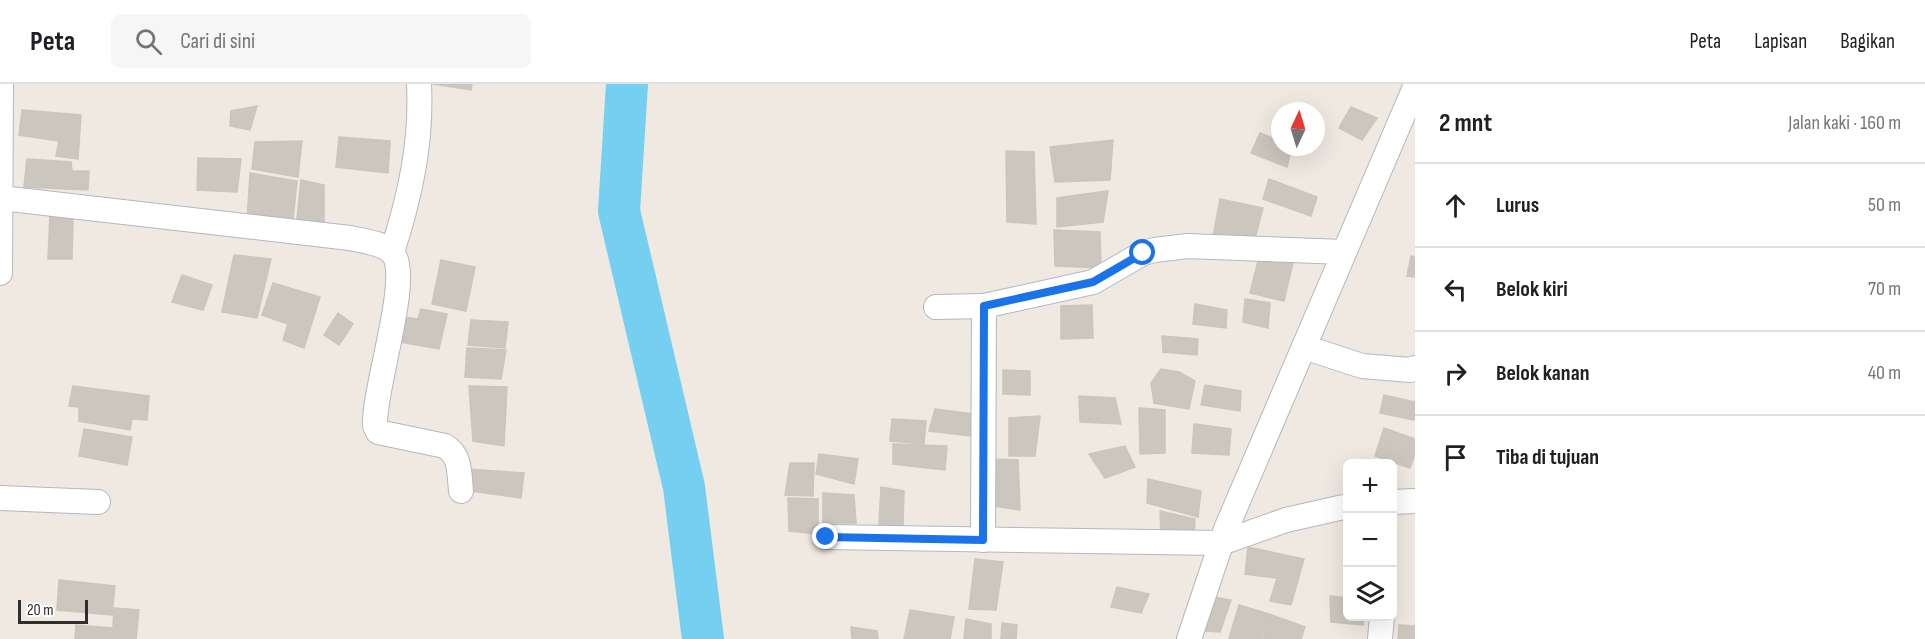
<!DOCTYPE html>
<html lang="id">
<meta charset="utf-8">
<style>
body{margin:0;font-family:"Sofia Sans Condensed",sans-serif;background:#f6f6f6;color:#202124}
.controls{position:absolute;right:18px;bottom:18px;display:grid;overflow:hidden;border-radius:9px;box-shadow:0 6px 24px #0002}
.controls button{width:54px;height:54px;display:grid;place-items:center;padding:0;border:0;border-bottom:2px solid #e0e0e0;background:#fff;color:#202124;font:30px sans-serif}
.compass{position:absolute;left:1271px;top:18px;width:54px;height:54px;border-radius:50%;background:#fff;box-shadow:0 6px 24px #0002;rotate:4deg}
.scale{position:absolute;left:18px;bottom:15px;width:70px;box-sizing:border-box;padding-left:6px;border:3px solid #2e2e2e;border-top:0;font-size:16px;line-height:21px;white-space:nowrap;color:#2e2e2e;-webkit-text-stroke:4px #fff;paint-order:stroke}
.stop{position:absolute;width:18px;height:18px;margin:-14px;border:4px solid #1a73e8;border-radius:50%;background:#fff}
.stop.end{background:#1a73e8;border-color:#fff;box-shadow:0 2px 6px #0008}
.list{margin:0;padding:0;list-style:none}
h2{display:flex;justify-content:space-between;align-items:center;height:78px;margin:0;padding:0 24px;font-size:26px}
h2 small{font-size:20px;font-weight:400;color:#757577}
.list li{display:grid;grid-template-columns:39px 1fr auto;gap:18px;align-items:center;box-sizing:border-box;height:84px;padding:0 24px;border-top:2px solid #e0e0e0}
.list b{display:block;font-size:22px;white-space:nowrap}
.list em{font-size:20px;font-style:normal;color:#757577}
.icon{flex:none;width:33px;height:33px;fill:none;stroke:currentColor;stroke-width:2;stroke-linecap:round;stroke-linejoin:round}
.map{position:relative;flex:none;width:1415px;height:555px;overflow:hidden}
header{display:flex;align-items:center;gap:36px;box-sizing:border-box;height:84px;padding:0 30px;background:#fff;border-bottom:2px solid #e0e0e0}
header strong{font-size:28px}
nav{display:flex;gap:33px;margin-inline-start:auto;font-size:21px}
.search{width:420px;height:54px;background:#f6f6f6;display:flex;align-items:center;gap:15px;box-sizing:border-box;padding:0 21px;border-radius:9px;color:#757577;font-size:22px}
main{display:flex}
aside{flex:1;background:#fff}
.map>svg:first-child{display:block}
</style>
<header>
<strong>Peta</strong>
<div class="search"><svg class="icon" aria-label="search" viewBox="0 0 24 24"><circle cx="10" cy="10" r="6"/><path d="M15 15l6 6"/></svg>Cari di sini</div>
<nav><a>Peta</a><a>Lapisan</a><a>Bagikan</a></nav>
</header>
<main>
<div class="map">
<svg width="1415" height="555" viewBox="0 0 1415 555">
<rect width="100%" height="100%" fill="#efe9e1"/>
<g fill="none" stroke-linecap="round" stroke-linejoin="round">
<path stroke="#75cff0" stroke-width="42" d="M627 0 619 127 684 403 703 555"/>
</g>
<g fill="#cbc7bf" stroke="#cbc5ba" stroke-width="1.5">
<path d="M433 0H472L471 6Z"/>
<path d="M257 22 250 46 230 42 231 27Z"/>
<path d="M1351 23 1377 34 1362 56 1339 44Z"/>
<path d="M22 26 81 31 78 75 56 72 59 57 19 51Z"/>
<path d="M1260 49 1280 57V63H1292L1287 83 1251 69Z"/>
<path d="M339 53 390 57 388 89 336 83Z"/>
<path d="M1113 56 1110 96 1055 98 1050 63Z"/>
<path d="M302 57 298 93 252 85 255 58Z"/>
<path d="M1006 67 1034 68 1036 140 1007 138Z"/>
<path d="M198 74 241 75 237 108 197 106Z"/>
<path d="M27 75 71 78 72 87H89L88 106 24 103Z"/>
<path d="M250 89 297 97 292 144 247 138Z"/>
<path d="M1269 95 1317 113 1311 132 1263 115Z"/>
<path d="M301 96 324 101V139L297 135Z"/>
<path d="M1108 107 1103 138 1057 143V114Z"/>
<path d="M1220 115 1263 124 1254 158 1213 153Z"/>
<path d="M50 131 73 132 72 175H48Z"/>
<path d="M1054 146 1100 148 1101 184 1055 182Z"/>
<path d="M234 171 271 175 257 234 222 228Z"/>
<path d="M1411 172 1415 173V193L1407 192Z"/>
<path d="M1259 173 1294 174 1284 217 1250 209Z"/>
<path d="M441 176 475 183 466 227 432 220Z"/>
<path d="M182 191 212 201 203 226 172 218Z"/>
<path d="M273 199 320 213 304 264 283 256 288 240 262 231Z"/>
<path d="M1245 215 1270 219 1268 244 1243 238Z"/>
<path d="M1195 220 1227 226 1226 244 1193 240Z"/>
<path d="M1092 221 1093 254 1061 255V222Z"/>
<path d="M421 225 447 230 439 265 399 258 403 233 418 235Z"/>
<path d="M338 229 353 240 339 261 324 251Z"/>
<path d="M471 236 508 238 505 264 468 261Z"/>
<path d="M1162 252 1198 255 1197 271 1163 268Z"/>
<path d="M467 264 506 266 501 295 465 293Z"/>
<path d="M1161 285 1179 288 1195 297 1189 325 1154 319 1151 299Z"/>
<path d="M1003 286 1030 287V311L1003 310Z"/>
<path d="M1205 301 1241 307 1240 327 1201 321Z"/>
<path d="M73 302 149 312 147 336 132 335 130 346 79 337V323L69 322Z"/>
<path d="M469 302 507 303 504 362 473 357Z"/>
<path d="M1384 311 1415 318 1414 336 1380 329Z"/>
<path d="M1079 312 1115 314 1121 340 1080 338Z"/>
<path d="M1139 324 1165 326V369L1140 370Z"/>
<path d="M935 325 981 331 980 353 929 347Z"/>
<path d="M1040 332 1035 372H1009V334Z"/>
<path d="M892 335 926 337 924 360 890 357Z"/>
<path d="M1194 340 1231 345 1229 371 1192 369Z"/>
<path d="M1384 344 1415 355V370L1410 384 1375 372Z"/>
<path d="M84 345 132 353 127 381 79 372Z"/>
<path d="M893 360 947 362 945 386 893 380Z"/>
<path d="M1125 362 1135 383 1105 394 1089 370Z"/>
<path d="M819 370 858 375 854 400 816 390Z"/>
<path d="M989 375 1018 376 1020 426 988 421Z"/>
<path d="M790 379H814L813 412 785 411Z"/>
<path d="M466 385 524 389 521 414 465 406Z"/>
<path d="M1148 395 1201 407 1198 433 1147 419Z"/>
<path d="M881 403 904 407 903 441H879Z"/>
<path d="M823 409 854 411 856 439H823Z"/>
<path d="M788 414 818 415V450L789 447Z"/>
<path d="M1160 427 1195 435 1194 455 1161 451Z"/>
<path d="M1248 463 1304 475 1291 521 1270 517 1277 494 1245 490Z"/>
<path d="M975 475 1003 478 996 526 969 525Z"/>
<path d="M59 496 115 502 112 531 57 526Z"/>
<path d="M1117 503 1149 510 1141 529 1111 523Z"/>
<path d="M1330 512 1348 514V532H1364L1363 541 1331 538Z"/>
<path d="M1214 513 1231 516 1220 548 1204 547Z"/>
<path d="M1239 521 1269 530 1261 555H1229Z"/>
<path d="M114 524 139 526 136 555H75L76 541 113 544Z"/>
<path d="M910 526 954 533 950 555H904Z"/>
<path d="M1269 530 1305 543 1301 555H1263Z"/>
<path d="M966 535 991 540V555H964Z"/>
<path d="M1002 539 1017 541 1016 555H1001Z"/>
<path d="M1399 541 1415 542V555H1398Z"/>
<path d="M851 543 877 547 878 555H852Z"/>
</g>
<g fill="none" stroke-linecap="round" stroke-linejoin="round">
<g stroke="#b4b7c1" stroke-width="26">
<g id="minor">
<path d="M1 114 350 154C363 157 385 159 393 170 412 192 373 306 375 342L378 348 445 362C461 372 459 389 461 407"/>
<path d="M392 168C410 113 422 58 419 0"/>
<path d="M0 189 1 0"/>
<path d="M936 223 984 222"/>
<path d="M1304 263 1362 282 1410 286 1415 284"/>
<path d="M0 414 98 418"/>
<path d="M1392 418 1415 417"/>
<path d="M826 453 1221 459 1286 436 1348 422"/>
<path d="M983 456 984 222 1093 198 1143 169 1155 166 1187 162 1344 168"/>
<path d="M1189 555 1226 445 1415 3"/>
<path d="M1380 555 1382 532"/>
</g>
</g>
<use href="#minor" stroke="#fff" stroke-width="24"/>
</g>
<g fill="none" stroke-linecap="round" stroke-linejoin="round">
<path stroke="#1a73e8" stroke-width="8" d="M826 453 983 456 984 222 1093 198 1143 169"/>
</g>
</svg>
<div class="controls">
<button>+</button>
<button>−</button>
<button><svg class="icon" aria-label="layers" viewBox="0 0 24 24"><path d="M12 4l9 5-9 5-9-5zM3 14l9 5 9-5"/></svg></button>
</div>
<svg class="compass" viewBox="-18 -18 36 36"><path d="M0-13l5 13h-10z" fill="#e53935"/><path d="M0 13l5-13h-10z" fill="#757577"/></svg>
<div class="scale">20 m</div>
<div class="stop" style="left:1143px;top:169px"></div>
<div class="stop end" style="left:826px;top:453px"></div>
</div>
<aside>
<h2>2 mnt<small>Jalan kaki · 160 m</small></h2>
<ul class="list">
<li><svg class="icon" aria-label="ahead" viewBox="0 0 24 24"><path d="M12 20V5M6 11l6-6 6 6"/></svg><div><b>Lurus</b></div><em>50 m</em></li>
<li><svg class="icon" aria-label="left" viewBox="0 0 24 24"><path d="M17 20v-9H6M10 6l-5 5 5 5"/></svg><div><b>Belok kiri</b></div><em>70 m</em></li>
<li><svg class="icon" aria-label="right" viewBox="0 0 24 24"><path d="M7 20v-9h11M14 6l5 5-5 5"/></svg><div><b>Belok kanan</b></div><em>40 m</em></li>
<li><svg class="icon" aria-label="arrive" viewBox="0 0 24 24"><path d="M6 21V4h12l-3 4 3 4H6"/></svg><div><b>Tiba di tujuan</b></div></li>
</ul>
</aside>
</main>
